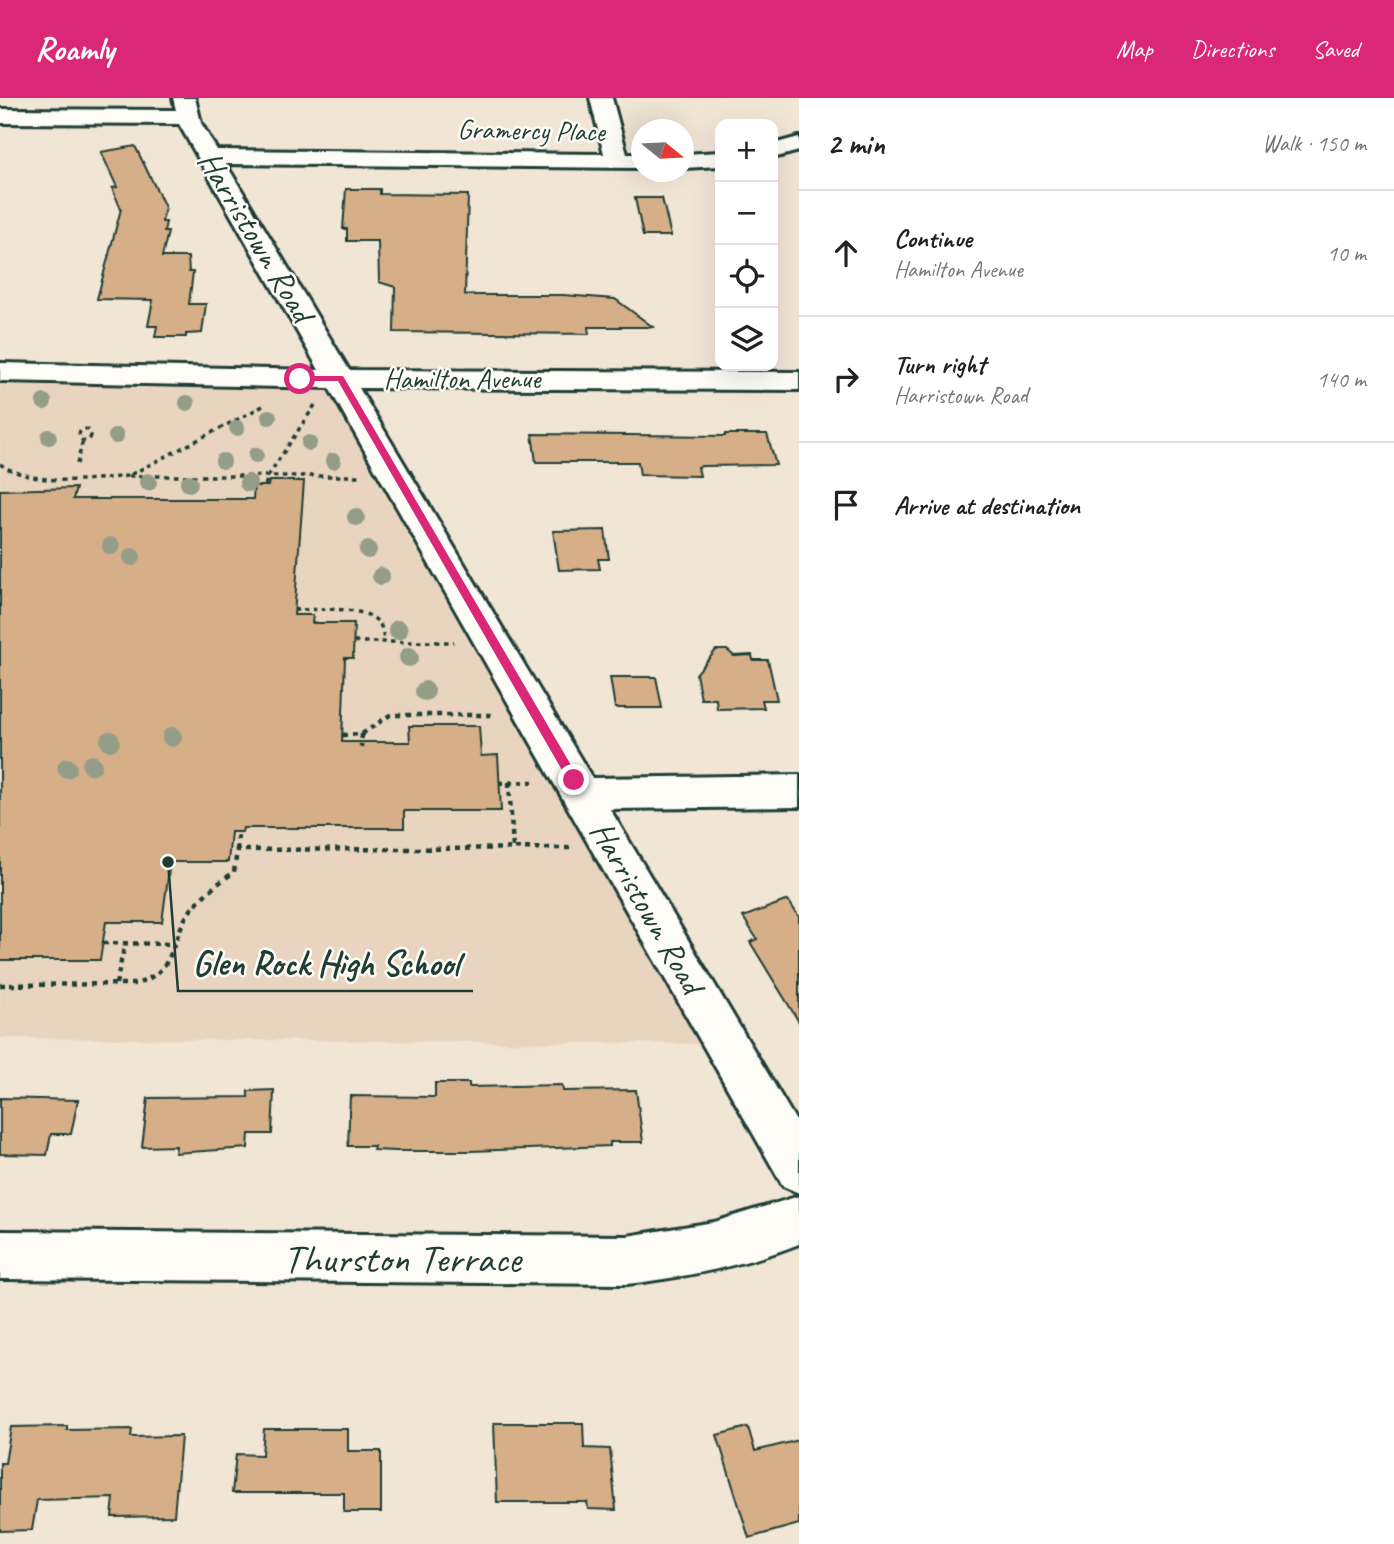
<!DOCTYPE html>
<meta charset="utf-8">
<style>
body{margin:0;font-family:Caveat,sans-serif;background:#f6f6f6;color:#222}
.controls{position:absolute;right:21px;top:21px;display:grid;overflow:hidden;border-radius:14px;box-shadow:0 7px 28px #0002}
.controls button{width:63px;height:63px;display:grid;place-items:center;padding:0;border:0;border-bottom:2px solid #e0e0e0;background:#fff;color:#222;font:35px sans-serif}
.compass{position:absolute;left:631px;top:21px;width:63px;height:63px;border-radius:50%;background:#fff;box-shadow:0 7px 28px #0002;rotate:108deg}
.stop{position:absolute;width:21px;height:21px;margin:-16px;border:5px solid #db2777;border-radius:50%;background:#fff}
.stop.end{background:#db2777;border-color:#fff;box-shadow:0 2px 7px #0008}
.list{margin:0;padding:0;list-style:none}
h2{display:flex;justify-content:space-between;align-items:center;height:91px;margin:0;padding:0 28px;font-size:30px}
h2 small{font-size:23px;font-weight:400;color:#767676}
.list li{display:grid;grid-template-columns:46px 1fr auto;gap:21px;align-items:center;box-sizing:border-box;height:126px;padding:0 28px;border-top:2px solid #e0e0e0}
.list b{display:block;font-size:26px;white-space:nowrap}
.list p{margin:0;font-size:23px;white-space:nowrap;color:#767676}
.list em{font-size:23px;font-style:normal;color:#767676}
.icon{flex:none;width:38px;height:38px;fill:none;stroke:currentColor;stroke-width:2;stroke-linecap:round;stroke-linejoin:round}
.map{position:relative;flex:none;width:799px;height:1446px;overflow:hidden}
header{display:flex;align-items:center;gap:42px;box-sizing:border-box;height:98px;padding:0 35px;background:#db2777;color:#fff}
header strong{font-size:33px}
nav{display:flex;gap:38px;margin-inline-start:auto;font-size:24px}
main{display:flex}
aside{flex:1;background:#fff}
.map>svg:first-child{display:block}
</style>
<header>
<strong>Roamly</strong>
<nav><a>Map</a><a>Directions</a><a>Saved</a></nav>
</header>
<main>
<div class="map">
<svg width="799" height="1446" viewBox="0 0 799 1446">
<rect width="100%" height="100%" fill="#f1e5d6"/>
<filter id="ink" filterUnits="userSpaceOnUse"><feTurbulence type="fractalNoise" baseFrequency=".0143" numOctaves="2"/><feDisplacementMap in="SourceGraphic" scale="14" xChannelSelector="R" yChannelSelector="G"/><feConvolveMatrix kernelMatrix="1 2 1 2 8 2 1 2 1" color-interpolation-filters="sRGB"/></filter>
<g filter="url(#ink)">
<path fill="#e9d5bf" d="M0 274 340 280 726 946 0 940Z"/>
<g fill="#d6af88" stroke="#1f3d34" stroke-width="2">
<path d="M135 48 165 109 162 124H166L164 134H168L162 159H188L189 174H193L189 206H206L202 235 186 236V239H155L157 228H148L153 202 97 201 121 111 112 90 117 89 101 54Z"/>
<path d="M346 91H380V96L468 97 465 197H563L615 201 653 229H588L589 236 394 234 395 189 379 184 378 143H347V131H343Z"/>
<path d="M635 100H662L671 138H643Z"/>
<path d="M532 336 725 338V336H767L776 367 702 368 698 369 700 378 640 377 638 364H536Z"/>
<path d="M269 383H304L294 517H313L312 525H354L353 560H345L342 644H410L409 628H479L481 658 498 657 501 713H404V730H243L242 734H231L228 764H170L162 824H106L100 862H0V392L76 390 73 401H253L254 388H268Z"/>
<path d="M605 432 609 461H598L600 471 559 472 553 433Z"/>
<path d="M716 552H727L734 558 752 557 753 562H768L777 602H762L764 610 717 611 716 601H701L696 576Z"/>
<path d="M610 579H656L662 610H615Z"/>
<path d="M788 802 799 819V924L750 844 757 841 743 819Z"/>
<path d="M435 985H469V989L562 987 563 993 636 992 643 1044H610V1048L470 1053H396L373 1052 374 1048H348L350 998 435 999Z"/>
<path d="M274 992 272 1036H249L248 1050 175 1055 176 1048 142 1049 148 1000 248 999V993Z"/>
<path d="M0 1000 78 1002 71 1036H51L47 1057 0 1056Z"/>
<path d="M494 1325H583L584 1350 610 1351 616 1412 588 1411 587 1404H497Z"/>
<path d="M67 1328V1332L132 1331 131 1339 181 1338 174 1418 112 1419 114 1400 37 1402 32 1432 0 1433V1365H5L11 1329Z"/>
<path d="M748 1329 755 1353 799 1342V1426L749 1440 717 1337Z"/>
<path d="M264 1331H348V1353H381V1414H344V1395H232L236 1356 262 1357Z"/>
</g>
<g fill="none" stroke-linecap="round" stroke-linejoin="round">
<g stroke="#1f3d34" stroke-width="6">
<g id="minor">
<path d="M173 0H195L201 25 217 52 604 56 590 0H612L627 56H642V70L226 66 349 272 799 274V292L359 290 592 680 799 677V709L610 711 799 1028V1095L783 1088 329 290 0 283V265L319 272 179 26 0 25V11L176 12Z"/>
<path d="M799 39V53L773 60V46Z"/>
<path d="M720 54V68L684 70V56Z"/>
<path d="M799 1098V1146C743 1168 686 1179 627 1186L0 1181V1133L627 1138 714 1124Z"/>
</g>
</g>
<g stroke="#1f3d34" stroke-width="3.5" stroke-dasharray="4.5 4.5" stroke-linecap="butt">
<path d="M315 307 268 378H360"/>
<path d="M263 308 128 378H268L265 388"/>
<circle cx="85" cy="337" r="6"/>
<path d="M0 366C35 389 88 382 128 378"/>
<path d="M77 366 83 342"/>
<path d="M294 512C315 512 362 507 377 523 383 528 383 537 384 544"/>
<path d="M354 544H454"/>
</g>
<g stroke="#1f3d34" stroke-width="4.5" stroke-dasharray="5 5" stroke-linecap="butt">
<path d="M362 636 390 617H495"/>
<path d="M342 637 362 636 361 649"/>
<path d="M509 684 513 750"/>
<path d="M499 685 533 684"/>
<path d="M237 752 238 734"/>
<path d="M103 845 175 846"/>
<path d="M116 886 125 846"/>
<path d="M0 887 136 886C175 873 169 850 186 819 198 800 216 787 234 774L237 752 570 750"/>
</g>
<use href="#minor" fill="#fdfcf7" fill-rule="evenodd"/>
</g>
<g fill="#949d88">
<circle cx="44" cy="304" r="8"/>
<circle cx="187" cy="305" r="8"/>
<circle cx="269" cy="319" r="8"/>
<circle cx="237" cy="330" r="8"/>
<circle cx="116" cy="338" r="8"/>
<circle cx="49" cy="339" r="8"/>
<circle cx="309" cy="345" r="8"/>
<circle cx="256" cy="357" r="8"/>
<circle cx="223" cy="363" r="8"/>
<circle cx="333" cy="363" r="8"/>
<circle cx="148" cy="384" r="9"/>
<circle cx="189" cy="385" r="9"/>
<circle cx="248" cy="385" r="9"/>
<circle cx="356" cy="419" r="9"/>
<circle cx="111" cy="448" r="9"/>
<circle cx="368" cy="452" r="9"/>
<circle cx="132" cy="459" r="9"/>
<circle cx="381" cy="478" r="9"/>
<circle cx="398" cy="532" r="10"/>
<circle cx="409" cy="559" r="10"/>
<circle cx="425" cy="593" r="10"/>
<circle cx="172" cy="639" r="10"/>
<circle cx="110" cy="643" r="10"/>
<circle cx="92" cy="667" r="10"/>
<circle cx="67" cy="670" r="10"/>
</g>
</g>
<path fill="#db2777" d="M300 278H343L578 679V686H570L338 283H298Z"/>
<g text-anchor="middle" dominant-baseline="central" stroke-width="5" stroke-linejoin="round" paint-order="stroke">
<g font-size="28" fill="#1f3d34" stroke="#fdfcf7">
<text transform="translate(531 32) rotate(1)">Gramercy Place</text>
<text x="462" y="280">Hamilton Avenue</text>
</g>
<g font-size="33" fill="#1f3d34" stroke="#fdfcf7">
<text transform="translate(256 138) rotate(59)">Harristown Road</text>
<text transform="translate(647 809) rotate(60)">Harristown Road</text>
</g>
<g font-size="40" fill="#1f3d34" stroke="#fdfcf7">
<text x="402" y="1161">Thurston Terrace</text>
</g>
</g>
<path fill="none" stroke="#1f3d34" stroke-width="2.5" d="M168 764L178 893H473"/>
<circle fill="#1f3d34" stroke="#fdfcf7" stroke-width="2.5" cx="168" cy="764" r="7"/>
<g font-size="35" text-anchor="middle" font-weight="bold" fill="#1f3d34" stroke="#fdfcf7" stroke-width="5" stroke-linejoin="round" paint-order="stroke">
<text x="326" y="877">Glen Rock High School</text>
</g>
</svg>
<div class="controls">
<button>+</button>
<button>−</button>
<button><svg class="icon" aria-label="locate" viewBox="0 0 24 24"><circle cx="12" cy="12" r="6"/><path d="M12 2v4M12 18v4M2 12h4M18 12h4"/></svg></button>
<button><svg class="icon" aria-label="layers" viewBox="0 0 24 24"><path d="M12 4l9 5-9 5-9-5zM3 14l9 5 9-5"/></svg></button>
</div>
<svg class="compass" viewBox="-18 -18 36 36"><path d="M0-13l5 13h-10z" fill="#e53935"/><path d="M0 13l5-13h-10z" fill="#767676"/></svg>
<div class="stop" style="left:300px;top:281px"></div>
<div class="stop end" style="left:574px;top:682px"></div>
</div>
<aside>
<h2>2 min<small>Walk · 150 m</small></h2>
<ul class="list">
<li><svg class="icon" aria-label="ahead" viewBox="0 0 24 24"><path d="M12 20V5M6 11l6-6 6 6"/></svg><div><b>Continue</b><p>Hamilton Avenue</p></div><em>10 m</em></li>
<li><svg class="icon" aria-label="right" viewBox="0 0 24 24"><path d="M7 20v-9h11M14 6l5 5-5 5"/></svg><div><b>Turn right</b><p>Harristown Road</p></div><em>140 m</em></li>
<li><svg class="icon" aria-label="arrive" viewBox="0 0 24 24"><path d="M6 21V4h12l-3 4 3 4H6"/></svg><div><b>Arrive at destination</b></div></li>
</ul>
</aside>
</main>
